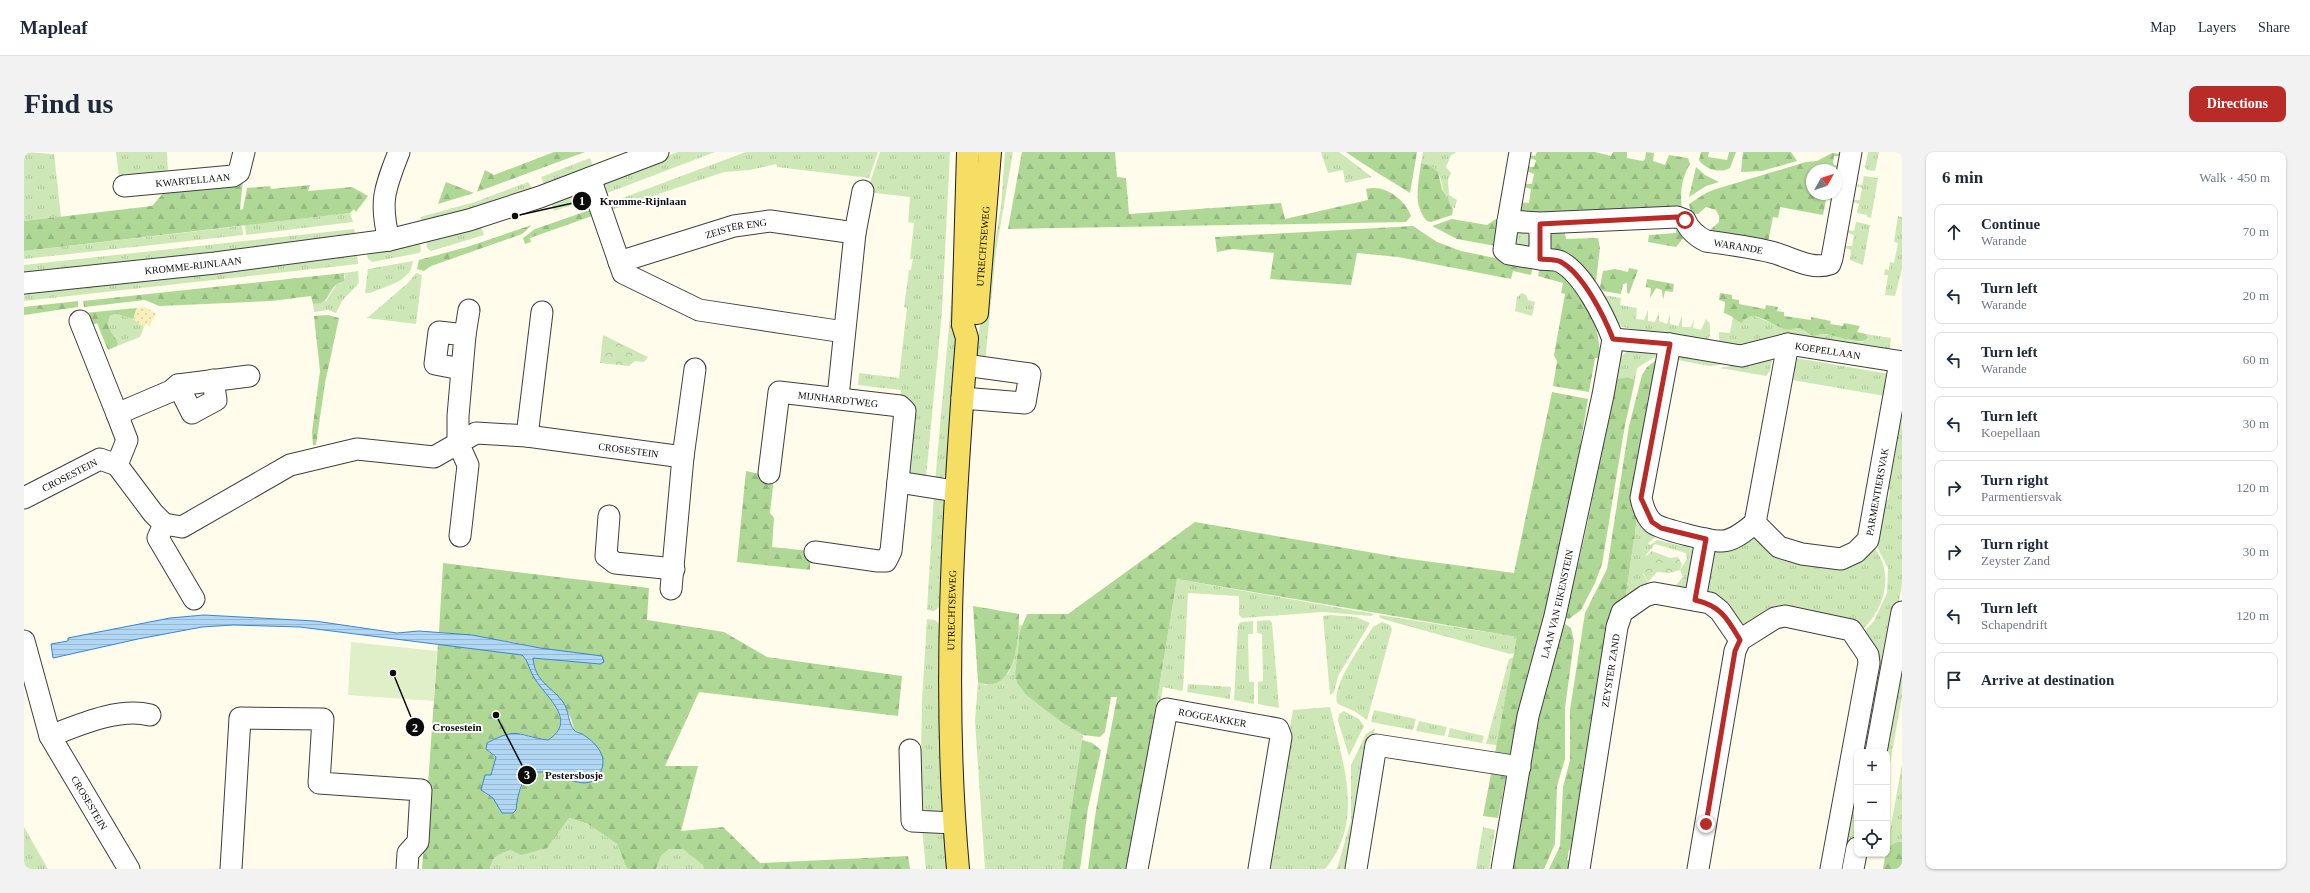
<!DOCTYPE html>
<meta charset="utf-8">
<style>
body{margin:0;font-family:Georgia,serif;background:#f2f2f3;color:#1f2937}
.controls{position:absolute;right:12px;bottom:12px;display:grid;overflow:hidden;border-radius:8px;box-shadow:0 1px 3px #0004}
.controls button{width:36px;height:36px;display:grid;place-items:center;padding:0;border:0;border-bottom:1px solid #e0e1e3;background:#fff;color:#1f2937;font:20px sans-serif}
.compass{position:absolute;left:1782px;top:12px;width:36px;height:36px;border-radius:50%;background:#fff;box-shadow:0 1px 3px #0004;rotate:51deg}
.stop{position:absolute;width:12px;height:12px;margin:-9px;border:3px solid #b92b27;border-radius:50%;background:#fff}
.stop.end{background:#b92b27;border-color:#fff;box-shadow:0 1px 4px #0008}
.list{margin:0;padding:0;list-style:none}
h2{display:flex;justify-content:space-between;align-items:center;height:52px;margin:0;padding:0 16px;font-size:17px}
h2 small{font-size:13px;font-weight:400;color:#747a83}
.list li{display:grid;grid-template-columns:26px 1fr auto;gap:12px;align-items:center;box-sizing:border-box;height:56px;margin:0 8px 8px;padding:0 8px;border:1px solid #e0e1e3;border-radius:8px}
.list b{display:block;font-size:15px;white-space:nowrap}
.list p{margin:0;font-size:13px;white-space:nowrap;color:#747a83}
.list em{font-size:13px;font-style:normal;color:#747a83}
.icon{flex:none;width:22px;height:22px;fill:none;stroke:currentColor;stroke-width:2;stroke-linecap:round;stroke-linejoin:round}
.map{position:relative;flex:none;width:1878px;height:717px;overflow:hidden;border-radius:8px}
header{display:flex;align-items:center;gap:24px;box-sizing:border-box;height:56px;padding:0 20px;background:#fff;border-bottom:1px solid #e0e1e3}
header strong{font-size:19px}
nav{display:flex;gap:22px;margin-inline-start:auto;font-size:14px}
.intro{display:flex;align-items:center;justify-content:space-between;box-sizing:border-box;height:96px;padding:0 24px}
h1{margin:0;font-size:28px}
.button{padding:10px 18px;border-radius:8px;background:#b92b27;color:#fff;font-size:14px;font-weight:700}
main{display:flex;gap:24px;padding:0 24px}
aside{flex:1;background:#fff;border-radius:8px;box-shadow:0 1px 3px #0004}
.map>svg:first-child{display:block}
</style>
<header>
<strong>Mapleaf</strong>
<nav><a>Map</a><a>Layers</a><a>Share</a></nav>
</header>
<div class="intro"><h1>Find us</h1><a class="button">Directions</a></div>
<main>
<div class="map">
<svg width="1878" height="717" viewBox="0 0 1878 717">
<defs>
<pattern id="grass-tufts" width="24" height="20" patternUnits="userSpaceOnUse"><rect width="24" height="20" fill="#cde8b6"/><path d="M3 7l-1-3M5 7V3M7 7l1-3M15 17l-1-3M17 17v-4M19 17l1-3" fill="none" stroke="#afc69b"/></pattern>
<pattern id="forest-firs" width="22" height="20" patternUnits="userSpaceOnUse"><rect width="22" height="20" fill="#afd896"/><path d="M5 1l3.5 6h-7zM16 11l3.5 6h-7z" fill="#95b880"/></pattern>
<pattern id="sand-dots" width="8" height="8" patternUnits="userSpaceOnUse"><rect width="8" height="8" fill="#f9f0b9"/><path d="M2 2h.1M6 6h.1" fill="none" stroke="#d4cd9e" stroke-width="1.8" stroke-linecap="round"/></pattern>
<pattern id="park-crowns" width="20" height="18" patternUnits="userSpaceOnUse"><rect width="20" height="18" fill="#cde8b6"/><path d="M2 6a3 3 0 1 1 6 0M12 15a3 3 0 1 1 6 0" fill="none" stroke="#afc69b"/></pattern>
<pattern id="water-rules" width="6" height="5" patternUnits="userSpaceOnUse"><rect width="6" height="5" fill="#b2d7f5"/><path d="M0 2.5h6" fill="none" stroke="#98b7d1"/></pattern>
</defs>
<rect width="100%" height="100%" fill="#fffcec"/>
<g fill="url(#grass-tufts)">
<path d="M0 0 30 2 37 65 0 69Z"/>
<path d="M92 0H143L144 20 95 24Z"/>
<path d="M654 0H691L578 43 577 33 583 27Z"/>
<path d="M722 0H854L845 26 753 15 752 12 726 18 700 20 587 58 585 51Z"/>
<path d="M856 0H926L918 160 902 325 885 322 876 250 877 238 834 233 835 221 875 226 883 156 880 155 885 118H887L889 107H886L890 71 884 70 886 45 843 40Z"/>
<path d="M935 0 938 119 924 322 911 330 927 152Z"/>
<path d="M981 0H989L972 99 961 211 953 205 952 197 977 55Z"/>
<path d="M1297 0H1315L1348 25 1321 31 1319 18 1304 21Z"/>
<path d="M1399 0H1431L1432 1 1427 3 1422 15 1427 21 1424 28 1425 43 1433 48 1431 56C1420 55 1419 29 1414 21 1410 14 1404 13 1397 11Z"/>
<path d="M1844 0H1855L1851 19 1843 18 1841 15Z"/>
<path d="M566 6 570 16 521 35 517 25Z"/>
<path d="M1840 24 1854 26 1847 66 1843 65V63L1833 61 1835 52 1829 50V48H1836L1838 36 1832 34V32L1838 33Z"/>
<path d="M504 30 510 39 398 71 396 65 451 50Z"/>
<path d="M560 39 566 47 530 59 527 51Z"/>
<path d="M326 61 329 70 222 83 221 73Z"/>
<path d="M1874 64 1878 65V117L1871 144 1861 143 1864 123H1860L1861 117 1865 118 1866 110 1870 111 1874 91 1870 90Z"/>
<path d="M1832 70 1846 73 1839 113 1826 108 1827 98 1821 96V94H1828L1830 83 1824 81V78L1830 79Z"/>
<path d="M456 72 460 83 407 99 404 97 402 90 424 85Z"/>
<path d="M218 74 219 83 0 107V99Z"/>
<path d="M330 77 331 81 308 84 291 89 0 124V113Z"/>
<path d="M1495 80 1507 82 1506 95H1491L1490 82Z"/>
<path d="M396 91 397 99 395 101 348 110 344 107 343 100Z"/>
<path d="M333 101 334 112 0 149V137Z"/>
<path d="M389 109C387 130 362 134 346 141H341L344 117Z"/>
<path d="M334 119 335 131 318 149 312 161 304 158 290 160 289 152 302 149 313 132 318 131 321 125 320 121Z"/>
<path d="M392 121 398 123 392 172 343 166 384 131Z"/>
<path d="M1498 141 1502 143 1504 148 1511 150 1508 164 1491 159 1493 145Z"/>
<path d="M1573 142 1597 146 1596 153 1613 156 1612 167 1620 168 1624 158V169L1631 170 1635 160V169L1643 172 1646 162V172L1654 174 1658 164V175H1667L1670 167 1669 176 1677 178 1682 167 1686 172V184L1682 189 1598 175Z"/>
<path d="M93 162 109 167 120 175 116 185 93 194 94 191 82 172 87 163Z"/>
<path d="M1729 164C1745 169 1759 178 1776 176L1789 184 1799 182 1819 184 1824 188 1838 190 1844 187 1842 182 1867 186 1865 201 1752 185 1711 193 1698 192 1695 188V180L1706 181 1709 165 1718 171 1722 166Z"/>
<path d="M1604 198 1634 203 1613 216 1611 228 1604 225 1592 227 1597 205Z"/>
<path d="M1656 200 1722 210 1685 214 1654 208Z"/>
<path d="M1772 206 1865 222 1861 244 1768 228Z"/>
<path d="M1745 207 1748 208 1746 219 1742 224 1696 216Z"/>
<path d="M1878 236V432L1848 600H1838V482L1850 469 1863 441 1864 416 1852 393 1860 348H1864L1866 338 1862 337 1873 285 1871 284Z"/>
<path d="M910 342 922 352 918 453 910 459 903 458Z"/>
<path d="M1614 359 1634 383 1624 391 1626 393 1633 388 1659 394 1662 392 1669 399 1665 433 1658 436 1652 433 1659 425 1656 418 1663 407 1662 401 1631 392 1622 403 1619 422 1627 436 1601 449Z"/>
<path d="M1727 383 1775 410V412L1785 414 1786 412 1848 393C1872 420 1861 458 1836 480L1822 470 1721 478 1683 440 1687 400Z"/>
<path d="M1153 427 1350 462 1347 464 1299 460 1218 466 1215 463V444L1164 441 1159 537 1158 539 1139 535 1136 553 1132 554Z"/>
<path d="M1307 463 1332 465 1346 471 1314 524 1310 540 1306 543 1299 464Z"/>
<path d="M1355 463 1494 485 1491 501 1486 502 1369 470 1356 466Z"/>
<path d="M903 467 911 468 917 474 920 659 918 662H899L896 652 898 549Z"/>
<path d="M1246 468 1248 471 1255 556 1234 552V530L1239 529 1238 482 1233 481V469Z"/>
<path d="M1229 469V482H1224L1225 530H1230V552L1210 548 1214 473 1217 470Z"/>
<path d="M1358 470 1366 473 1368 477 1343 568 1330 559 1314 552C1305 537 1340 489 1349 475Z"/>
<path d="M995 473 999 474 996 479 991 522 993 531 1002 543 1037 570 1059 583 1038 717H961L951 569 954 530 962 533 985 521Z"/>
<path d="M1878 497V544L1863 629V600H1859Z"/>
<path d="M1490 505 1473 593 1462 592 1485 507Z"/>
<path d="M1164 532 1207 535 1206 547 1163 540Z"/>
<path d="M1306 555C1318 609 1342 669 1301 717H1240L1269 558Z"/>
<path d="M1350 558 1392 567 1389 578 1347 570Z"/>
<path d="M1320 559 1335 567 1340 574 1325 604 1314 569 1315 562Z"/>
<path d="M1395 569 1423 575 1420 584 1392 579Z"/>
<path d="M1351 576 1327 717H1313L1327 668V613L1342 582Z"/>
<path d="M1426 576 1460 584 1458 591 1424 585Z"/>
<path d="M1878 613V717H1859Z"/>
<path d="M1833 619V675L1824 717H1818Z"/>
<path d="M544 666 564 672 593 692 603 717H466C469 692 503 697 523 696Z"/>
<path d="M0 675 24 717H0Z"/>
<path d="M1459 675 1471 678 1465 717H1452Z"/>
<path d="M898 677 915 680 922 684 926 717H902Z"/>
<path d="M645 697H659L680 713V717H632L637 704Z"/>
</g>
<g fill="url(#forest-firs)">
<path d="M530 0H561L453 40 461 18 470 23Z"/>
<path d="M998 0H1091L1093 25 1102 26 1105 62 1257 51 1261 67 1344 48 1342 37C1360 32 1381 47 1387 64L1382 70 984 77Z"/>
<path d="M1322 0H1393L1386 41C1364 27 1343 15 1322 0Z"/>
<path d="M1513 0H1571L1587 4 1589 0H1603V6L1619 9 1621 7 1622 0 1630 1 1629 9 1641 13 1645 3 1664 6 1666 12C1657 27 1656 41 1658 58L1649 55 1496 62 1495 50 1505 51 1507 37 1497 34V32H1508L1510 22 1500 18V14L1510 15 1512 8 1502 5V3L1511 4Z"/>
<path d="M1677 0H1685L1684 5 1703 8 1705 0H1712L1706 16C1696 22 1681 17 1675 8Z"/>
<path d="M1719 0H1767L1773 9 1738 19 1717 20Z"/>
<path d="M1808 1 1817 2V4H1810L1809 10 1810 13 1819 14 1818 17 1810 15 1807 18H1788V42H1803L1805 45 1813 46V48H1802L1799 63 1756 55 1754 66 1749 65 1744 90H1722L1723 84 1711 82 1710 87 1687 84 1686 78 1695 70V64L1692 58 1682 55 1674 62 1667 61 1665 52 1682 41 1692 37 1782 10 1793 9Z"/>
<path d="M1397 11 1407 14 1414 20 1418 37 1429 57 1428 63 1407 70 1403 69C1388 53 1395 30 1397 11Z"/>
<path d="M1672 15 1681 23 1695 30 1682 34 1665 45Z"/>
<path d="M219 28 216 58 219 57 223 36 246 34 247 37 286 33 284 39 328 35 344 44 332 60 330 57 326 61 0 99V69L128 54 143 37Z"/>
<path d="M422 30 450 41 414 52Z"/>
<path d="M566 58 568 64 506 86 507 90 501 92 499 86 511 77Z"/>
<path d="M1428 67 1463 73 1472 67 1476 68 1472 94 1433 87 1408 74Z"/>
<path d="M508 73 498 82 407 114 400 119 393 117 395 108 443 95Z"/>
<path d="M1653 73 1663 82 1652 95 1624 90 1625 83 1652 81Z"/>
<path d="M1389 74 1413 90 1437 99 1509 114 1507 123 1489 119 1487 127 1374 105 1333 101 1327 133 1246 127 1250 101 1209 97 1193 100 1191 85Z"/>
<path d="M1540 77 1542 87 1574 86 1576 96 1571 138 1525 98 1524 81Z"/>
<path d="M1516 116 1534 120 1541 126C1559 148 1579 177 1575 206H1571L1565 240 1529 234 1533 209 1530 203 1541 142 1537 141 1539 131 1514 124Z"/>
<path d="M1605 116 1614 118 1605 142 1603 141V131L1599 132 1597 142 1579 139 1576 135 1579 119 1591 117 1604 120Z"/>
<path d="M320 121V129C318 131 314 131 312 133 301 143 307 151 289 152L287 144 247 149 135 154 121 148 60 155 59 149Z"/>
<path d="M1623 127 1650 132 1649 140 1641 139 1639 148 1638 138 1632 136 1626 146 1627 136 1622 135Z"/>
<path d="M1696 141 1708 143V147L1715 148V152L1741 157 1742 153 1754 155 1753 159 1760 160V164L1787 168V165L1807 169 1806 172 1819 174 1820 171 1836 174 1833 180 1842 182 1844 186C1838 195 1810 182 1799 182 1796 182 1792 184 1789 184L1776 176C1770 176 1766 179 1760 177 1748 173 1728 155 1718 171 1710 168 1710 164 1700 161L1701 150 1695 148Z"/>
<path d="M54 149V155L0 163V155Z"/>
<path d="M113 156 109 167 93 162 87 163C79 174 89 180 94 191L93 194 84 198 73 171 64 175 60 161Z"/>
<path d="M304 163 315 166 301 231 292 293H289L288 280 296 219 290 164Z"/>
<path d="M1636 205 1628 241H1625L1623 251 1626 252 1619 292H1616L1614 300 1618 301 1614 359 1601 449 1567 571 1565 584H1567L1564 604H1561L1559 617H1561L1547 698H1545L1543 708 1547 709 1546 717H1525L1536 694 1539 635 1546 608V558L1561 461 1583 417 1605 274 1618 223 1623 215Z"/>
<path d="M1604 225 1611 228 1601 273 1578 412 1571 431 1557 458 1545 467 1539 464C1564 388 1575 309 1588 231L1592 227Z"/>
<path d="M1528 240 1564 247 1541 386 1498 543 1474 666 1459 664 1493 485 1153 427 1105 717H1064L1072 658 1093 545H1087L1081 580 1076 585 1059 583 1037 570 1002 543 993 531 991 522 996 479 1003 462H1044L1171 370 1379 406 1490 421Z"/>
<path d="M722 319 750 325 746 361 750 366 748 395 786 399V418L713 410Z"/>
<path d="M419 411 625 436 623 468 700 480 743 505 878 524 874 564 675 540 641 614H674L657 679 699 675 736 711 884 704 886 717H680L679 713 659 697H645L637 704 632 717H603L593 692 564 672 545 666 523 696 497 703 487 698C476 701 468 704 466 717H398L414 491 498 503C505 509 508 521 514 529 525 548 552 570 524 588 493 583 495 574 463 591L462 597 472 606V609L460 641 469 646 478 661 492 658 493 646 502 624 507 620 516 618 555 631 568 629 577 621 558 582 550 578C546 546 511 536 509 506L576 512 489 490 415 480Z"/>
<path d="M949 454 995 462C995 487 991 544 954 530Z"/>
<path d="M1537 469 1547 476 1550 489 1541 556V607L1533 634 1531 692 1520 717H1487L1512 569Z"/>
<path d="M1058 588 1068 591 1077 598 1064 656 1056 717H1038Z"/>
<path d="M1874 690H1878V717H1859L1863 695Z"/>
</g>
<path fill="url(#sand-dots)" d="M120 155 132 161 126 174 122 172 120 175 109 167 113 156Z"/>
<g fill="url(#park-crowns)">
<path d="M579 183 624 205 620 210 611 209 605 214 576 211Z"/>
<path d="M1628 399 1646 406 1654 405 1658 412 1656 418 1645 421 1633 420 1624 430 1617 417 1620 406Z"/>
</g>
<path fill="#dfefc8" d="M327 490 413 499 410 549 324 543Z"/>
<path fill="url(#water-rules)" stroke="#3a86cb" d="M180 463 291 469 373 481 395 479 448 483 516 496 578 504 580 510 576 512 509 506C511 530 527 534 539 550 545 558 544 571 550 578 551 580 556 581 558 582 571 590 584 603 577 619 559 660 500 575 492 658L489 661H478L469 646 457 638 461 623H467L472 605 462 597 463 591C495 574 493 584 524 588 554 569 523 546 511 527 505 519 505 509 498 503L276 475 209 473 178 475 114 487 29 506 27 492 44 489V486L146 466Z"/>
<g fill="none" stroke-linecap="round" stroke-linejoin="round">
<g stroke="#3f3f3f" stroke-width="23">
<g id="minor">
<path d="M566 26 599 121 675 158 820 180"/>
<path id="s1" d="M100 34 209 24 215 20 220 0"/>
<path d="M1484 69 1496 0"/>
<path id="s2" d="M1516 71V107L1485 102 1480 98 1484 69 1516 71 1653 65 1661 68C1665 78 1672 84 1682 89 1704 92 1726 95 1747 100 1765 104 1787 119 1806 112L1808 106 1827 0"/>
<path d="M831 81 839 39"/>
<path d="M365 88C355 49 361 36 375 0"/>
<path d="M1516 107C1522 108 1532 107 1537 110 1559 122 1580 164 1589 187"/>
<path id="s3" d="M595 110 710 74 746 69 831 81 814 245"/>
<path id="s4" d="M0 131 191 111 365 88 445 68 516 45 634 0"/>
<path d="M56 169 93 262 147 239 154 233 225 224"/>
<path d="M441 183 445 158"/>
<path id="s5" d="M1589 187 1646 192 1717 204 1764 192 1878 210"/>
<path d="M1646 192 1617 346C1619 355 1622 365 1629 371 1636 377 1688 390 1698 389 1710 389 1722 378 1731 371"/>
<path id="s6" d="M1764 192 1731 371 1755 395 1778 402 1817 407 1832 400 1844 388 1876 210"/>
<path d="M154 233 168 261 192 248 189 228"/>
<path d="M938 246 1001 251 1006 222 941 213"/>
<path d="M93 262 103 288 93 313 129 361 140 372 134 386 170 447"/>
<path d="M503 284 518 160"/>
<path d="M659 305 671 217"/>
<path id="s7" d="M745 321 755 240 876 254 881 259 867 399 862 409H854L791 400"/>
<path d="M874 330 931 339"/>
<path id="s8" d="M0 346 76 307 93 313"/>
<path d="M585 364 582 404 591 411 650 417"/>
<path id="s9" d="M140 372 158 375 266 313 333 297 410 305 452 281 503 284 659 305 647 437"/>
<path d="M436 384 444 313 434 291V264L441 183 415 180 411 212 437 217"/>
<path d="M1671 448 1682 387"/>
<path d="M1716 488 1751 466 1761 464 1827 478 1844 503 1845 511 1807 717"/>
<path id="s10" d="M0 489 26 584 105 717"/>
<path d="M26 584C55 573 95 555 126 563"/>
<path d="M886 598 888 669 930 671"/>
<path d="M1852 600 1878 460"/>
<path d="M207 717 216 566 299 567 295 631 397 638 394 690 384 701 383 717"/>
<path id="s11" d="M1113 717 1143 557 1254 577 1257 585 1235 717"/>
<path d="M1332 717 1352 593 1496 615"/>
<path id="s12" d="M1478 717 1504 564 1531 464 1579 243 1589 187"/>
<path id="s13" d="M1555 717 1593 475 1598 460 1621 444 1630 441 1686 451 1696 459 1716 488"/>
<path d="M1674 717 1711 499 1716 488"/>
<path d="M1829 717 1833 696"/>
</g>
</g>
<g stroke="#1d1d1d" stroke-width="24">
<g id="major">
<path id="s14" d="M953 161 966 0"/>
<path id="s15" d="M934 717C918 540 929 362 943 186L939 173 944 0"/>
</g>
</g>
<use href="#minor" stroke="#fff" stroke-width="21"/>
<use href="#major" stroke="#f6dd64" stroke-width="22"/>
</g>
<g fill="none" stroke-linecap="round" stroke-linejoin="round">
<path stroke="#b92b27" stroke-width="5" d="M1661 68 1653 65 1516 72V107C1522 108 1532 107 1537 110 1559 122 1580 164 1589 187L1646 192 1617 346 1628 370 1637 376 1682 387 1671 448C1697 454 1703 466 1716 488L1711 499 1682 672"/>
</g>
<g text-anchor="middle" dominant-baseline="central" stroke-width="4" stroke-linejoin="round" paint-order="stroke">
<g font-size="10" fill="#0c0c0c" stroke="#fff">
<text stroke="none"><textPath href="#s1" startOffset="69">KWARTELLAAN</textPath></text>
<text stroke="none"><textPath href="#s3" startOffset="122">ZEISTER ENG</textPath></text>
<text stroke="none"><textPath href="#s14" startOffset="67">UTRECHTSEWEG</textPath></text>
<text stroke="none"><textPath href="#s2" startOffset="344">WARANDE</textPath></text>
<text stroke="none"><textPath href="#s4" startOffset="170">KROMME-RIJNLAAN</textPath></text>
<text stroke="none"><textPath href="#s5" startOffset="218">KOEPELLAAN</textPath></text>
<text stroke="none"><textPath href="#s7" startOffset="141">MIJNHARDTWEG</textPath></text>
<text stroke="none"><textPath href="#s9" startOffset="491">CROSESTEIN</textPath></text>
<text stroke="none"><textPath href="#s8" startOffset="51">CROSESTEIN</textPath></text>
<text stroke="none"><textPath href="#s6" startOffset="362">PARMENTIERSVAK</textPath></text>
<text stroke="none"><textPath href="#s12" startOffset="271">LAAN VAN EIKENSTEIN</textPath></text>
<text stroke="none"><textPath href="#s15" startOffset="259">UTRECHTSEWEG</textPath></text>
<text stroke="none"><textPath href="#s13" startOffset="201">ZEYSTER ZAND</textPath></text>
<text stroke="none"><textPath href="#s11" startOffset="209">ROGGEAKKER</textPath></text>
<text stroke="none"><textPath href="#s10" startOffset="176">CROSESTEIN</textPath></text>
</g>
</g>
<path fill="none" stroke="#0c0c0c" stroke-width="1.5" d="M491 64L558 49M369 521L391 575M472 563L503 623"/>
<g fill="#0c0c0c" stroke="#fff" stroke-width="1.5">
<circle cx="491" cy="64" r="4"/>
<circle cx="369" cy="521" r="4"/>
<circle cx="472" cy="563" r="4"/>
<circle cx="558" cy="49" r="10"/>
<circle cx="391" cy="575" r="10"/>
<circle cx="503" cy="623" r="10"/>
</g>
<g font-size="12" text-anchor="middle" font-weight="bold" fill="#fff">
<text x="558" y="53">1</text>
<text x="391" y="580">2</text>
<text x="503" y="627">3</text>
</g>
<g font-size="11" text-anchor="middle" font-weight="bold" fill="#0c0c0c" stroke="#fff" stroke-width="4" stroke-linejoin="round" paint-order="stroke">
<text x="619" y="53">Kromme-Rijnlaan</text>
<text x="433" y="579">Crosestein</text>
<text x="550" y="627">Pestersbosje</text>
</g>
</svg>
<div class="controls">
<button>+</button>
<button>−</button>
<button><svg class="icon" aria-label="locate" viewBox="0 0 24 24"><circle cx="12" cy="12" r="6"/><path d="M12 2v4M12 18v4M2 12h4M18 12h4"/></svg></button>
</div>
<svg class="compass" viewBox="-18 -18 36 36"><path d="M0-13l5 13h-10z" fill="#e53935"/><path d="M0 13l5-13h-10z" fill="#747a83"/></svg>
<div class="stop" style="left:1661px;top:68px"></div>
<div class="stop end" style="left:1682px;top:672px"></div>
</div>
<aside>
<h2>6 min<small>Walk · 450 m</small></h2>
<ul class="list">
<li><svg class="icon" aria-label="ahead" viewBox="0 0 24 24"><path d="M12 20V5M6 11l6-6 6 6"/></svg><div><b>Continue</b><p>Warande</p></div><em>70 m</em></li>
<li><svg class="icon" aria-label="left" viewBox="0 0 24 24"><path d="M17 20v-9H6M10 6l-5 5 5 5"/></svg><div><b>Turn left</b><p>Warande</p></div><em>20 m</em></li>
<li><svg class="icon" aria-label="left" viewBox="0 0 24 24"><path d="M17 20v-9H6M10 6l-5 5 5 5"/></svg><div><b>Turn left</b><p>Warande</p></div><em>60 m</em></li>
<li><svg class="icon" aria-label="left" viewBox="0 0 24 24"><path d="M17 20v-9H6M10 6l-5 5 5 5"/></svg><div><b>Turn left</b><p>Koepellaan</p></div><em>30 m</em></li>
<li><svg class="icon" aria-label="right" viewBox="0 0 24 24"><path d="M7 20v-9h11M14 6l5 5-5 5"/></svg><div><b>Turn right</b><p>Parmentiersvak</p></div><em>120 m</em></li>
<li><svg class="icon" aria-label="right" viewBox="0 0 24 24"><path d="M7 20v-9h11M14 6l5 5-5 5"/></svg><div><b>Turn right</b><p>Zeyster Zand</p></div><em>30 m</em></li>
<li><svg class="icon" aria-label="left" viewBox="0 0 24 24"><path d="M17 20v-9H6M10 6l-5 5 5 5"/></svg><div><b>Turn left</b><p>Schapendrift</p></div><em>120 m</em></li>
<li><svg class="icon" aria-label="arrive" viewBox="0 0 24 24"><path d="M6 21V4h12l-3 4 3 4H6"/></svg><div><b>Arrive at destination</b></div></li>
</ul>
</aside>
</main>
